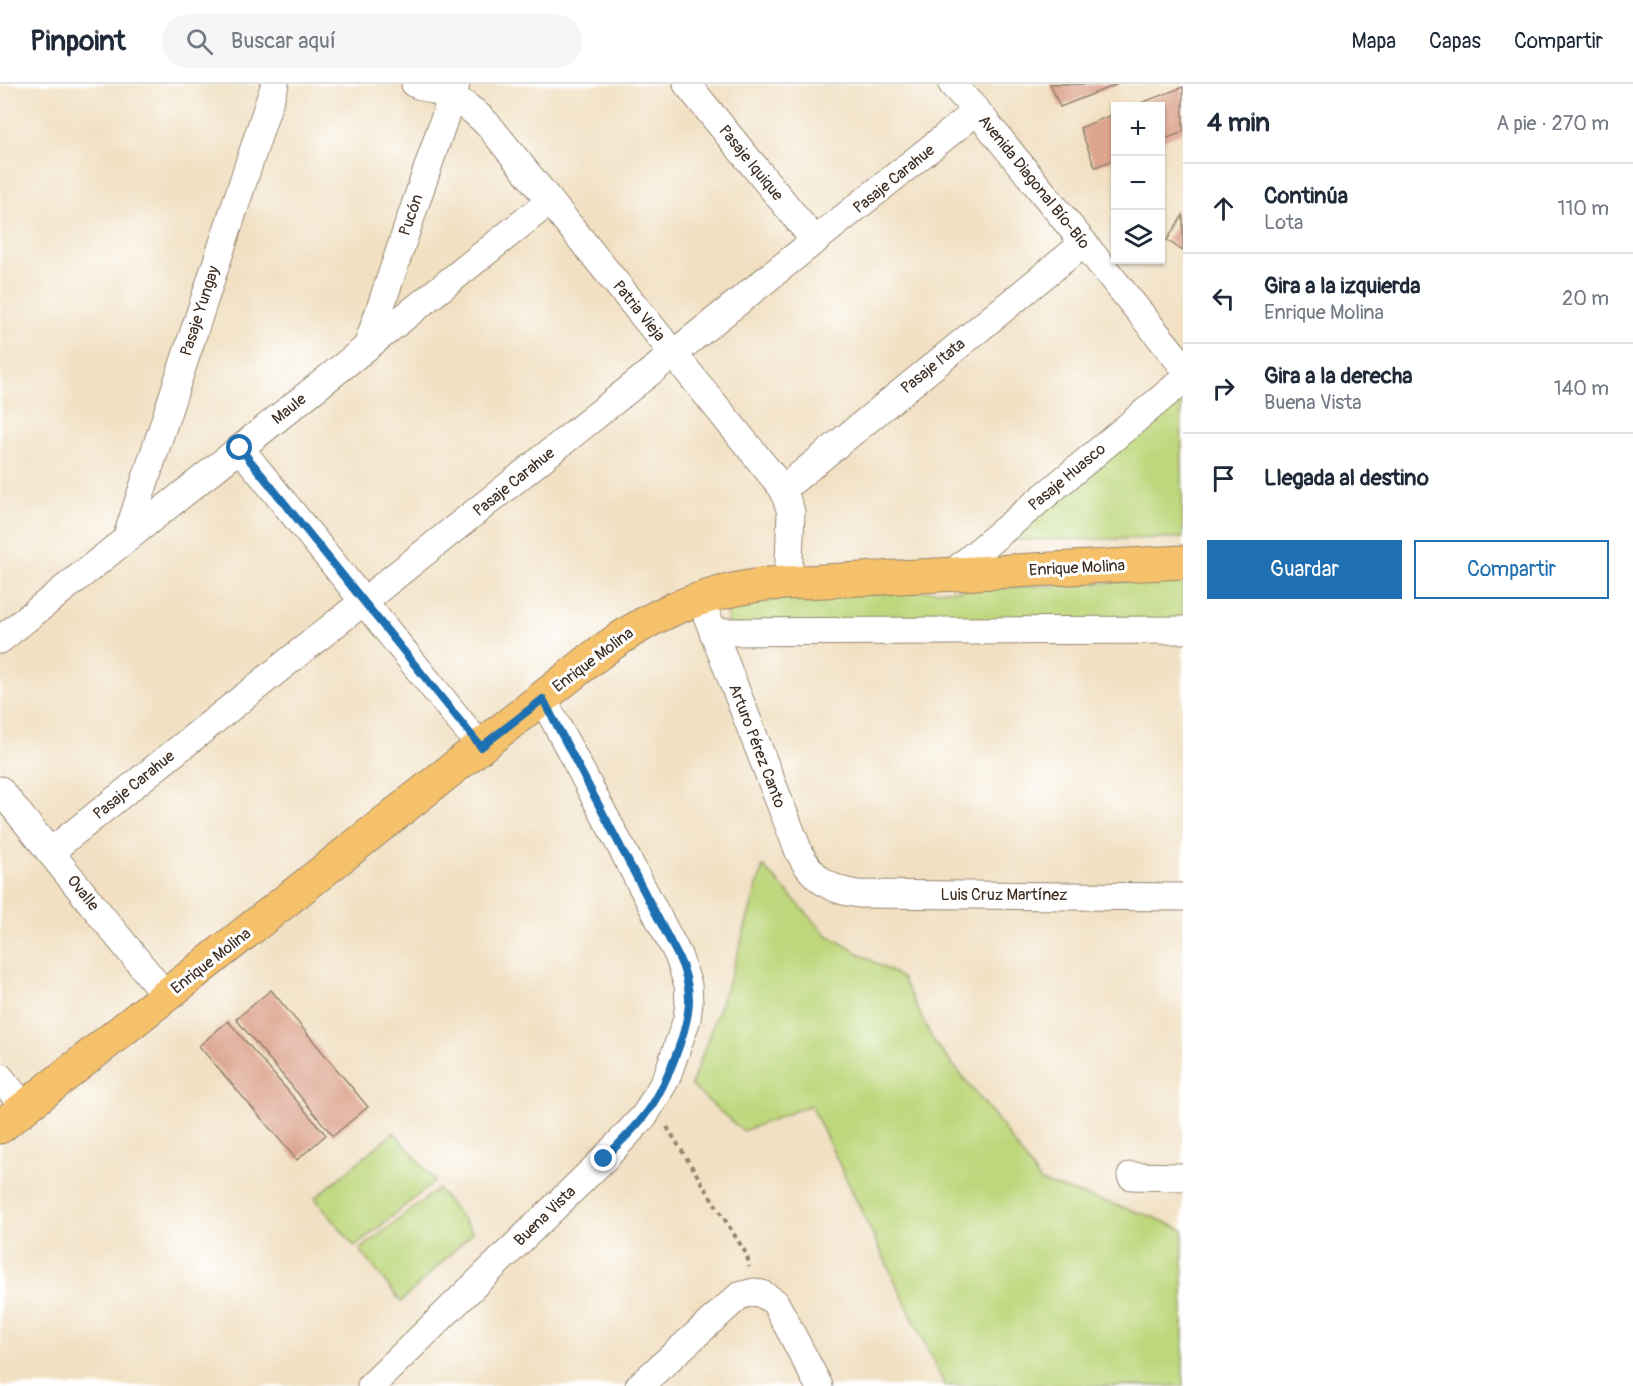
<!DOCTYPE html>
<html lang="es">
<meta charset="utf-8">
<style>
body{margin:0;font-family:Pangolin,sans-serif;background:#f6f6f7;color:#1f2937}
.controls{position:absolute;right:18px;top:18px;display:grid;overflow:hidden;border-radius:0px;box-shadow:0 2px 4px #0004}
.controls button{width:54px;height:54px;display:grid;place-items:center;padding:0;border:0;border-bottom:2px solid #e0e1e3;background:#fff;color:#1f2937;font:30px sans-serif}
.stop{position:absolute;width:18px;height:18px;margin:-14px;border:4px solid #1f6fb2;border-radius:50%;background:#fff}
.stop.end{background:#1f6fb2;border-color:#fff;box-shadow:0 2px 6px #0008}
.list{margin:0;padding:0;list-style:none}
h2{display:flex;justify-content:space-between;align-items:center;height:78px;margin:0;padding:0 24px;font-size:26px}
h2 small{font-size:20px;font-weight:400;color:#747a83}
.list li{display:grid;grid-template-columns:39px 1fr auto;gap:18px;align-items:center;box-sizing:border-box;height:90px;padding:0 24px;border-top:2px solid #e0e1e3}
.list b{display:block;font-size:22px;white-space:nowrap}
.list p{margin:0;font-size:20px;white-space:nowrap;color:#747a83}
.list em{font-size:20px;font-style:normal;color:#747a83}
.actions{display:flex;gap:12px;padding:18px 24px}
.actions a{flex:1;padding:14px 0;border:2px solid #1f6fb2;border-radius:0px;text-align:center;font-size:21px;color:#1f6fb2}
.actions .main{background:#1f6fb2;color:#fff}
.icon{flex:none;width:33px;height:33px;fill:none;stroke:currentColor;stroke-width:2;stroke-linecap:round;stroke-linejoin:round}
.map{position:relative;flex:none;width:1183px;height:1302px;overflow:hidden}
header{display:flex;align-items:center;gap:36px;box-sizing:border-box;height:84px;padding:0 30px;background:#fff;border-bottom:2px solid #e0e1e3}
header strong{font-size:28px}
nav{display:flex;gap:33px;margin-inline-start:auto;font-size:21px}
.search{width:420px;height:54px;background:#f6f6f7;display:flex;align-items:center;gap:15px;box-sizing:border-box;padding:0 21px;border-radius:33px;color:#747a83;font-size:22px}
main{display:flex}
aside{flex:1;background:#fff}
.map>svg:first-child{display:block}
</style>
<header>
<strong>Pinpoint</strong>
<div class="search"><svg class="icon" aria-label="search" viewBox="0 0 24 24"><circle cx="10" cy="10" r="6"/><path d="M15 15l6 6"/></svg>Buscar aquí</div>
<nav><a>Mapa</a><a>Capas</a><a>Compartir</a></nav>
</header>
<main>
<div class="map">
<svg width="1183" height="1302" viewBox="0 0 1183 1302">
<rect width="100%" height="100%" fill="#fff"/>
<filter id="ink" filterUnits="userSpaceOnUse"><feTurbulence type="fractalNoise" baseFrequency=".0167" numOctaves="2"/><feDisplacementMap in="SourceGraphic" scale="12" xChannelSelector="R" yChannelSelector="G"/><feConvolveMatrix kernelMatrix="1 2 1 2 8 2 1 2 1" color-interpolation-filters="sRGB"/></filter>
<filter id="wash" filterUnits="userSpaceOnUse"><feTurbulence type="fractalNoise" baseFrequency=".008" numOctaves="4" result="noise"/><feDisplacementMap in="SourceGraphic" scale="24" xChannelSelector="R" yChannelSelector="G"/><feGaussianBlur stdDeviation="1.35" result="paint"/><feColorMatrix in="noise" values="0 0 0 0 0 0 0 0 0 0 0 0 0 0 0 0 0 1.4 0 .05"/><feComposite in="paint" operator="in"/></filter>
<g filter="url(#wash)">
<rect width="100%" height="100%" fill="#f1e0c2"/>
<g fill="#bed77c" stroke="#7c804d" stroke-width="1.5">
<path d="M1181 314 1183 454 1010 456Z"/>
<path d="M1183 495V539L728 542 726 520 741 516Z"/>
<path d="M763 782 827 851 902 894 934 958 994 1031 1041 1098 1153 1133 1183 1146V1302H945L811 1021 743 1047 691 1002 734 882Z"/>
<path d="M394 1048 435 1097 355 1163 315 1114Z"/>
<path d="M438 1105 473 1148 401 1218 360 1166Z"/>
</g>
<g id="blocks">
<g fill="#dda48e">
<path d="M1050 0H1118L1060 23Z"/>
<path d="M1183 3V48L1160 57V22H1133Z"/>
<path d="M1116 29V75L1095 83 1080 44Z"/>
<path d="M1183 131V167L1167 156Z"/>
<path d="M271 906 368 1023 333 1052 236 935Z"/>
<path d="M228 937 326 1051 297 1076 199 962Z"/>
</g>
</g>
</g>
<g filter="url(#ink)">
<use href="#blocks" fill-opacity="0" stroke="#968570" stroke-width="1.5"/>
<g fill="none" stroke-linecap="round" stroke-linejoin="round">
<g stroke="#968570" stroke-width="29">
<g id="minor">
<path d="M415 0C448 11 465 16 490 43L783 405 791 428 788 499"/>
<path d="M687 0 815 157"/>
<path d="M952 0 977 27 1183 282"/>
<path d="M367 263 456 0"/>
<path d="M240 364 481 663"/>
<path d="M783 405 1084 159"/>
<path d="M126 455 275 0"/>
<path d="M950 491 1183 296"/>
<path d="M700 514 799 768C812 794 829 806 858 810L1183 813"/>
<path d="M713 548 1183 546"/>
<path d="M0 556 550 117"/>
<path d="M0 706 166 912"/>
<path d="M50 768 977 27"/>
<path d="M0 993 24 1023"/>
<path d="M1131 1092 1183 1093"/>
<path d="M371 1302 604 1075 645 1031 666 995 687 935 689 918 688 901 678 871 543 615"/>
<path d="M639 1302 739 1212 754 1208 762 1210 775 1218 819 1302"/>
</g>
</g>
<g stroke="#968570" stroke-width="35">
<path id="major" d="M0 1043 590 576C645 533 697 509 767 500L1183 478"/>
</g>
<path stroke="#968570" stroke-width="4" stroke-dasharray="4.5 4.5" stroke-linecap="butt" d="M667 1043 747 1171 749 1183"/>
<use href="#minor" stroke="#fff" stroke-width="27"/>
<use href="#major" stroke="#f5c16b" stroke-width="33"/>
</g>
</g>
<g fill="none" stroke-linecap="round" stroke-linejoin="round" filter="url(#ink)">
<path stroke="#1f6fb2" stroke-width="8" d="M240 364 481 663 543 615 678 872C685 886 689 900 689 916 689 946 664 1007 645 1031 633 1047 618 1060 604 1075"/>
</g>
<g text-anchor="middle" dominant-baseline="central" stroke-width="6" stroke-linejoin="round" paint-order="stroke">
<g font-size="16" fill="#3b2a1e" stroke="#fff">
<text transform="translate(751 79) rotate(51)">Pasaje Iquique</text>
<text transform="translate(894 95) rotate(-39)">Pasaje Carahue</text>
<text transform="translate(1034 98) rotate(51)">Avenida Diagonal Bío-Bío</text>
<text transform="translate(411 131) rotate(-71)">Pucón</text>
<text transform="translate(200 227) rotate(-72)">Pasaje Yungay</text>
<text transform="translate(639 227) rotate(51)">Patria Vieja</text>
<text transform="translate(933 282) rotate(-39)">Pasaje Itata</text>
<text transform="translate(289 325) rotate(-39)">Maule</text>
<text transform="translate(1067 393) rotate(-40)">Pasaje Huasco</text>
<text transform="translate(514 398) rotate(-39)">Pasaje Carahue</text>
<text transform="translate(1077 484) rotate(-3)">Enrique Molina</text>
<text transform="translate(593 576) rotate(-37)">Enrique Molina</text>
<text transform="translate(757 662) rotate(69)">Arturo Pérez Canto</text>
<text transform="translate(134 701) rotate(-39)">Pasaje Carahue</text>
<text transform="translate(83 809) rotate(51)">Ovalle</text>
<text x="1004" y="811">Luis Cruz Martínez</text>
<text transform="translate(211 877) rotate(-38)">Enrique Molina</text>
<text transform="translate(545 1132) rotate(-44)">Buena Vista</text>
</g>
</g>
</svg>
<div class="controls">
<button>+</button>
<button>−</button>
<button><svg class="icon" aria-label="layers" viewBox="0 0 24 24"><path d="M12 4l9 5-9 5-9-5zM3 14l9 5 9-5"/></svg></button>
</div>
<div class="stop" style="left:240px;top:364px"></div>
<div class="stop end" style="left:604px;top:1075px"></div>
</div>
<aside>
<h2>4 min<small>A pie · 270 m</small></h2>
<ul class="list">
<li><svg class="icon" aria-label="ahead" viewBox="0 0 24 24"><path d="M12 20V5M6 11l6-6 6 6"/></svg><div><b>Continúa</b><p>Lota</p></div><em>110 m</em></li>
<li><svg class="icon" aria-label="left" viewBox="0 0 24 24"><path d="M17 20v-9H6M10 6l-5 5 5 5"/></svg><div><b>Gira a la izquierda</b><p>Enrique Molina</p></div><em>20 m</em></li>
<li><svg class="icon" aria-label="right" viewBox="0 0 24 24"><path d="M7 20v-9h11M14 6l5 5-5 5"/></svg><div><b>Gira a la derecha</b><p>Buena Vista</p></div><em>140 m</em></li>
<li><svg class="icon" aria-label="arrive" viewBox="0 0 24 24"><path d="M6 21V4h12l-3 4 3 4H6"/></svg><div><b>Llegada al destino</b></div></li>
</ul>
<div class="actions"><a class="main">Guardar</a><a>Compartir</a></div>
</aside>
</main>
